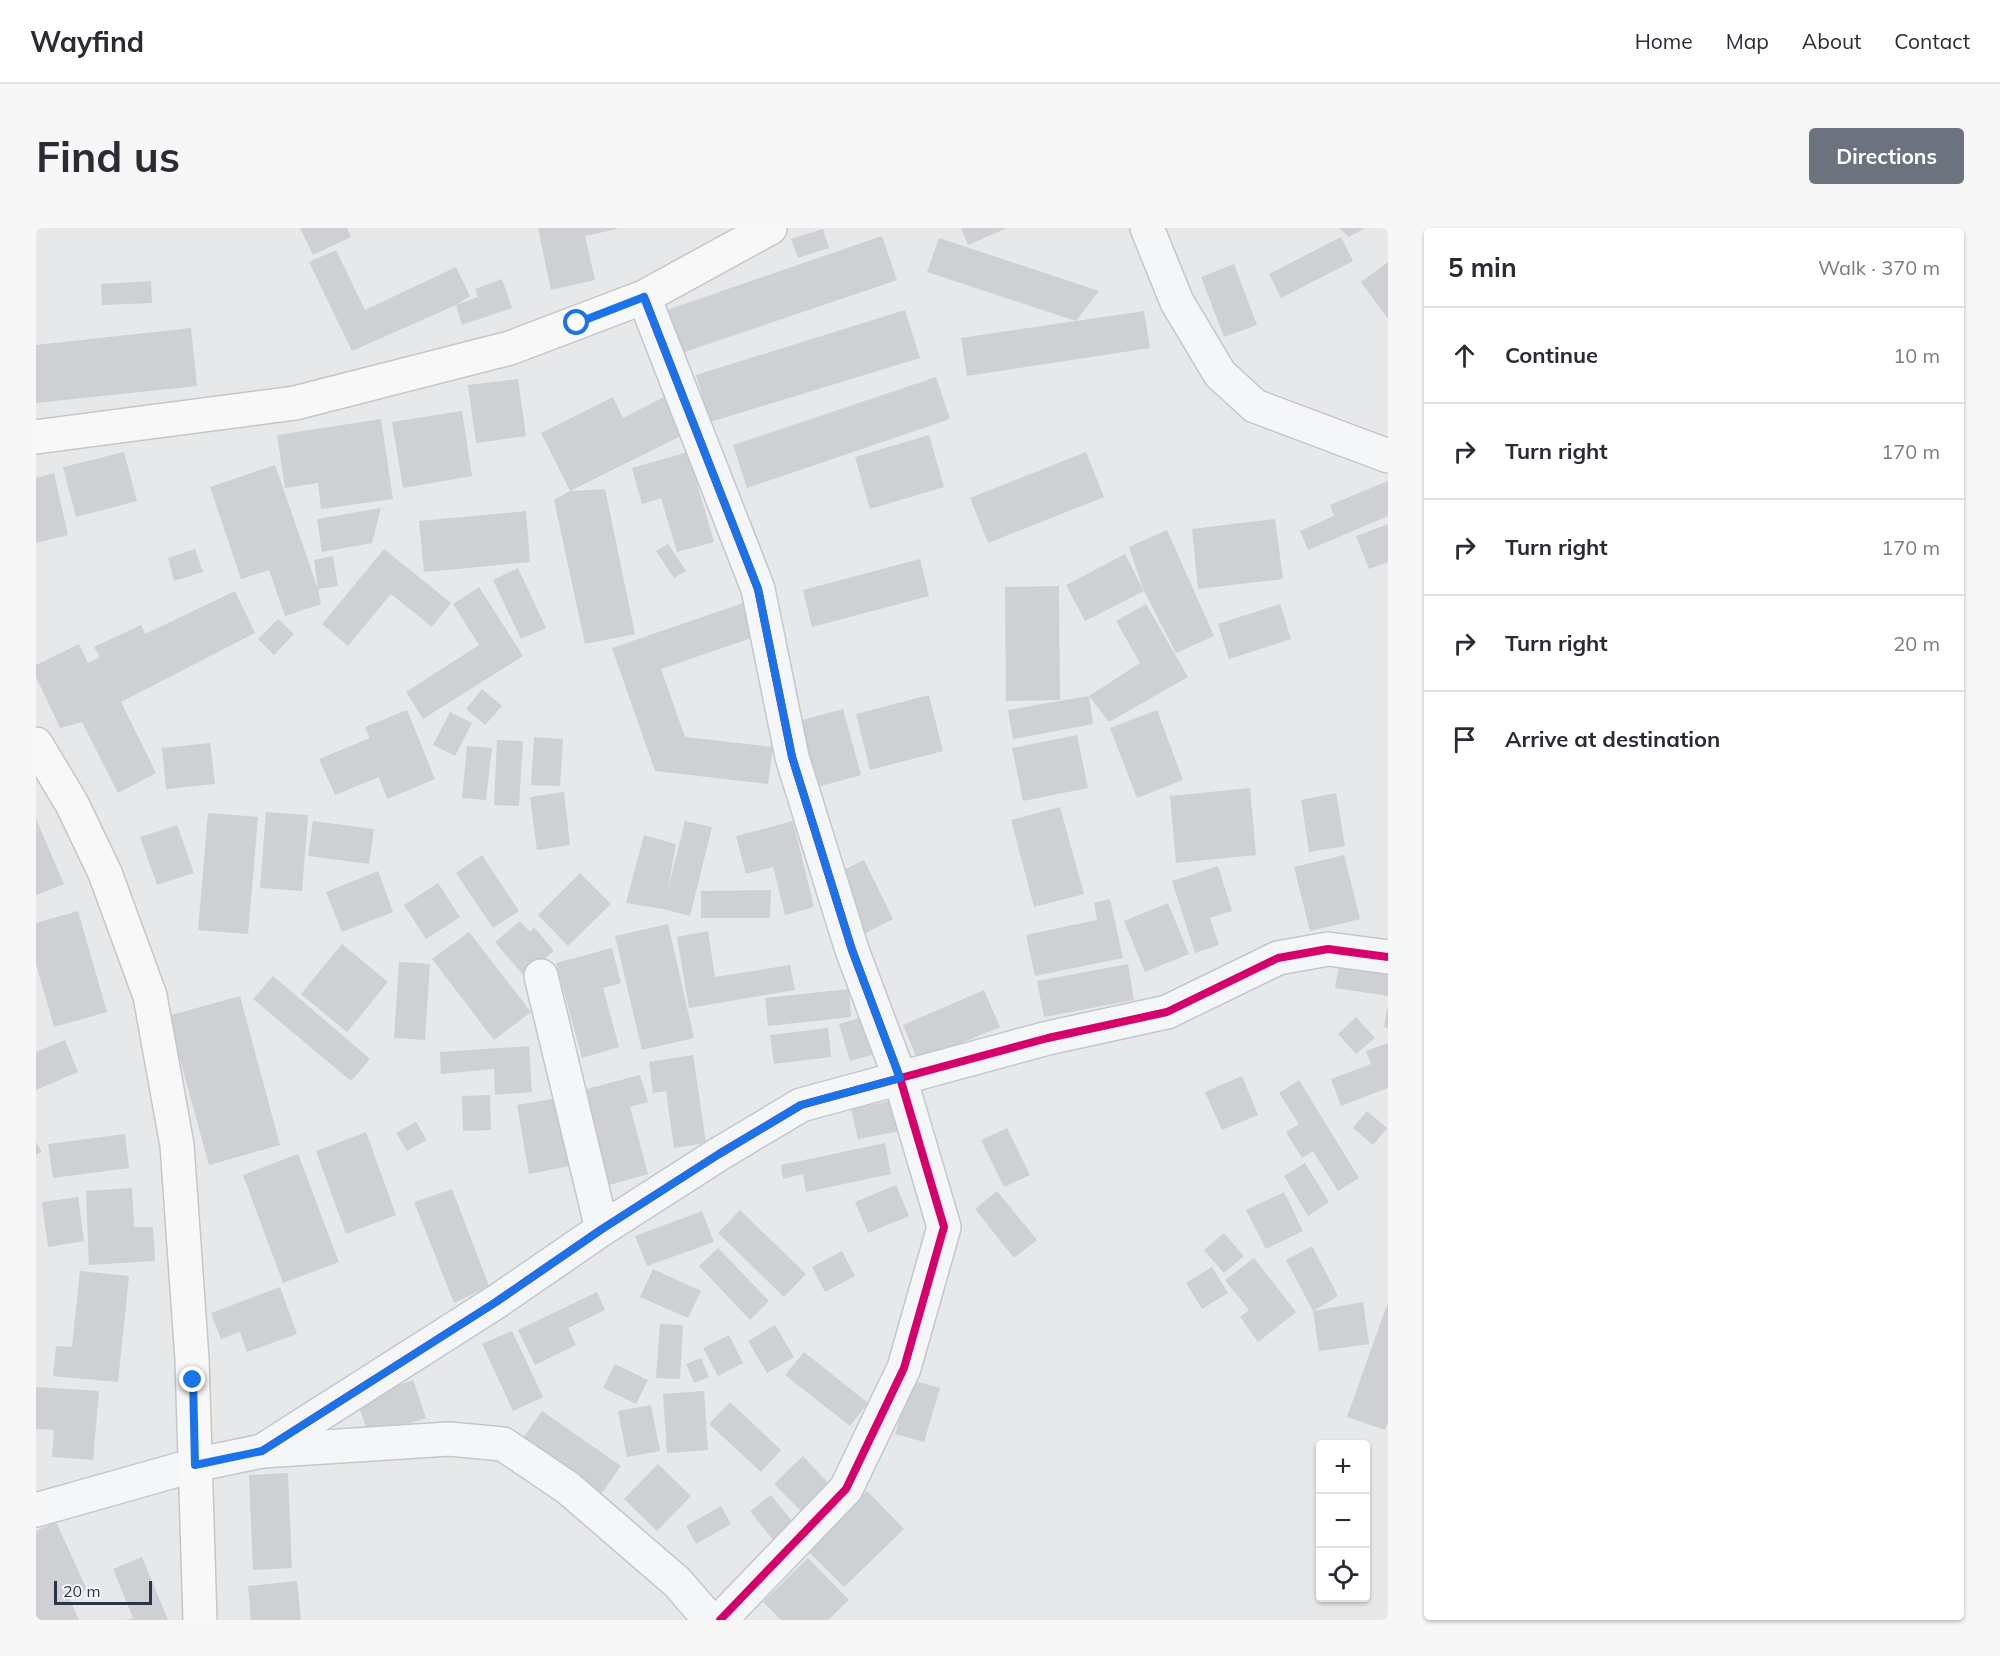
<!DOCTYPE html>
<meta charset="utf-8">
<style>
body{margin:0;font-family:Mulish,sans-serif;background:#f7f7f7;color:#2b2b33}
.controls{position:absolute;right:18px;bottom:18px;display:grid;overflow:hidden;border-radius:6px;box-shadow:0 2px 4px #0004}
.controls button{width:54px;height:54px;display:grid;place-items:center;padding:0;border:0;border-bottom:2px solid #e1e1e2;background:#fff;color:#2b2b33;font:30px sans-serif}
.scale{position:absolute;left:18px;bottom:15px;width:98px;box-sizing:border-box;padding-left:6px;border:3px solid #2b3445;border-top:0;font-size:16px;line-height:21px;white-space:nowrap;color:#2b3445;-webkit-text-stroke:4px #f4f6f9;paint-order:stroke}
.stop{position:absolute;width:18px;height:18px;margin:-14px;border:4px solid #1a73e8;border-radius:50%;background:#fff}
.stop.end{background:#1a73e8;border-color:#fff;box-shadow:0 2px 6px #0008}
.list{margin:0;padding:0;list-style:none}
h2{display:flex;justify-content:space-between;align-items:center;height:78px;margin:0;padding:0 24px;font-size:26px}
h2 small{font-size:20px;font-weight:400;color:#7c7c81}
.list li{display:grid;grid-template-columns:39px 1fr auto;gap:18px;align-items:center;box-sizing:border-box;height:96px;padding:0 24px;border-top:2px solid #e1e1e2}
.list b{display:block;font-size:22px;white-space:nowrap}
.list em{font-size:20px;font-style:normal;color:#7c7c81}
.icon{flex:none;width:33px;height:33px;fill:none;stroke:currentColor;stroke-width:2;stroke-linecap:round;stroke-linejoin:round}
.map{position:relative;flex:none;width:1352px;height:1392px;overflow:hidden;border-radius:6px}
header{display:flex;align-items:center;gap:36px;box-sizing:border-box;height:84px;padding:0 30px;background:#fff;border-bottom:2px solid #e1e1e2}
header strong{font-size:28px}
nav{display:flex;gap:33px;margin-inline-start:auto;font-size:21px}
.intro{display:flex;align-items:center;justify-content:space-between;box-sizing:border-box;height:144px;padding:0 36px}
h1{margin:0;font-size:42px}
.button{padding:15px 27px;border-radius:6px;background:#6c737f;color:#fff;font-size:21px;font-weight:700}
main{display:flex;gap:36px;padding:0 36px}
aside{flex:1;background:#fff;border-radius:6px;box-shadow:0 2px 4px #0004}
.map>svg:first-child{display:block}
</style>
<header>
<strong>Wayfind</strong>
<nav><a>Home</a><a>Map</a><a>About</a><a>Contact</a></nav>
</header>
<div class="intro"><h1>Find us</h1><a class="button">Directions</a></div>
<main>
<div class="map">
<svg width="1352" height="1392" viewBox="0 0 1352 1392">
<rect width="100%" height="100%" fill="#e6e8ea"/>
<g fill="#ced0d3">
<path d="M264 0H311L315 9 277 27Z"/>
<path d="M502 0H581V1L549 8 559 52 515 62Z"/>
<path d="M925 0H971L932 17Z"/>
<path d="M1303 0H1329L1313 9Z"/>
<path d="M787 1 793 20 762 30 755 11Z"/>
<path d="M846 8 861 52 643 126 628 83Z"/>
<path d="M1305 9 1317 33 1245 70 1233 46Z"/>
<path d="M903 10 1063 63 1040 93 1108 83 1114 120 931 148 925 110 1040 93 891 44Z"/>
<path d="M300 22 329 82 420 39 434 68 420 77 316 123 273 34Z"/>
<path d="M1352 34V91L1325 54Z"/>
<path d="M1198 36 1221 97 1188 109 1165 49Z"/>
<path d="M466 51 476 80 426 97 420 77 442 69 439 61Z"/>
<path d="M115 53 116 75 66 77 65 56Z"/>
<path d="M869 82 884 130 674 194 660 147Z"/>
<path d="M155 100 161 158 0 175V117Z"/>
<path d="M900 149 914 191 711 260 697 217Z"/>
<path d="M482 151 490 208 440 215 432 157Z"/>
<path d="M630 168 649 206 534 263 569 261 599 406 549 416 518 272 534 263 505 205 577 169 587 190Z"/>
<path d="M426 183 436 248 367 260 356 194Z"/>
<path d="M345 191 357 271 285 281 282 255 249 260 241 207Z"/>
<path d="M893 207 908 259 834 281 819 229Z"/>
<path d="M88 224 101 273 40 289 27 239Z"/>
<path d="M652 224 678 314 641 324 625 270 606 276 596 240Z"/>
<path d="M1050 224 1068 269 952 315 934 270Z"/>
<path d="M239 237 282 361 285 376 249 388 233 342 205 351 174 259Z"/>
<path d="M18 245 32 307 0 315V250Z"/>
<path d="M1352 253V288L1272 322 1264 303 1298 288 1294 277Z"/>
<path d="M345 280 336 315 286 324 281 291Z"/>
<path d="M490 283 494 334 388 344 383 293Z"/>
<path d="M1239 291 1247 351 1162 361 1156 301Z"/>
<path d="M1352 296V334L1333 341 1320 308Z"/>
<path d="M1131 302 1178 408 1140 425 1108 363 1093 319Z"/>
<path d="M632 316 650 343 638 350 620 323Z"/>
<path d="M159 321 167 344 138 353 132 330Z"/>
<path d="M348 321 415 375 396 399 355 366 312 418 286 396Z"/>
<path d="M1089 326 1108 363 1049 393 1030 357Z"/>
<path d="M297 328 302 358 282 361 278 332Z"/>
<path d="M884 331 893 368 776 399 767 362Z"/>
<path d="M482 340 510 400 485 411 457 352Z"/>
<path d="M1023 358 1024 472 970 473 969 359Z"/>
<path d="M443 359 487 428 387 491 370 464 443 417 417 376Z"/>
<path d="M199 363 219 405 85 474 120 545 82 565 46 494 24 500 0 449V437L43 416 52 435 64 429 58 419 105 397 109 406Z"/>
<path d="M713 373 724 407 625 441 649 509 737 519 732 556 619 543 576 420Z"/>
<path d="M1110 376 1152 449 1073 494 1053 468 1104 435 1080 393Z"/>
<path d="M1244 376 1255 411 1193 431 1182 396Z"/>
<path d="M242 391 258 406 238 427 222 411Z"/>
<path d="M446 461 466 478 449 497 430 481Z"/>
<path d="M893 467 907 523 834 542 820 486Z"/>
<path d="M1053 468 1057 496 977 511 972 482Z"/>
<path d="M807 481 825 547 778 560 759 494Z"/>
<path d="M371 482 399 551 351 571 343 549 299 567 283 531 334 510 329 499Z"/>
<path d="M1121 482 1147 552 1101 570 1074 500Z"/>
<path d="M414 484 436 495 419 528 397 517Z"/>
<path d="M1041 507 1052 560 987 573 976 520Z"/>
<path d="M498 509 527 511 524 558 495 557Z"/>
<path d="M461 512 487 513 483 578 458 577Z"/>
<path d="M174 515 179 556 130 561 126 520Z"/>
<path d="M431 518 456 520 450 572 426 570Z"/>
<path d="M1214 560 1220 627 1140 635 1134 568Z"/>
<path d="M528 564 534 617 501 622 494 569Z"/>
<path d="M1300 565 1309 618 1273 624 1265 572Z"/>
<path d="M1024 579 1048 666 998 679 975 592Z"/>
<path d="M230 584 272 587 266 663 224 660Z"/>
<path d="M172 585 222 589 212 706 162 702Z"/>
<path d="M0 591 28 656 0 667Z"/>
<path d="M277 593 338 601 333 636 272 628Z"/>
<path d="M649 593 676 599 654 688 627 681 590 675 608 607 640 616 631 665Z"/>
<path d="M757 593 778 679 749 687 737 639 710 646 700 608Z"/>
<path d="M141 597 158 645 121 657 104 609Z"/>
<path d="M446 627 483 683 457 700 420 645Z"/>
<path d="M1308 627 1324 691 1274 703 1258 639Z"/>
<path d="M828 632 857 691 828 706 799 646Z"/>
<path d="M1182 638 1196 683 1174 690 1183 717 1159 725 1136 653Z"/>
<path d="M342 643 357 684 306 704 290 664Z"/>
<path d="M544 645 575 676 532 718 502 687Z"/>
<path d="M402 655 424 689 390 711 368 677Z"/>
<path d="M735 662 734 690H665V663Z"/>
<path d="M1074 671 1087 730 999 748 990 707 1061 692 1058 675Z"/>
<path d="M1132 675 1153 726 1109 744 1088 693Z"/>
<path d="M42 683 71 784 18 799 0 736V695Z"/>
<path d="M484 693 494 704 498 699 518 723 488 748 459 714Z"/>
<path d="M632 696 658 810 606 822 579 708Z"/>
<path d="M672 703 679 749 754 737 759 762 653 780 641 709Z"/>
<path d="M433 704 495 784 458 812 396 731Z"/>
<path d="M306 716 352 754 311 804 265 766Z"/>
<path d="M576 720 585 755 567 760 583 819 546 830 520 735Z"/>
<path d="M1304 731 1352 739V768L1299 760Z"/>
<path d="M363 734 394 736 389 812 358 810Z"/>
<path d="M1092 736 1098 772 1008 789 1001 753Z"/>
<path d="M237 748 334 831 315 853 217 771Z"/>
<path d="M813 761 815 789 732 798 729 770Z"/>
<path d="M948 762 964 799 882 833 867 797Z"/>
<path d="M204 768 244 917 173 937 132 788Z"/>
<path d="M1351 780H1352V800L1348 799Z"/>
<path d="M827 789 839 826 814 833 803 796Z"/>
<path d="M1320 789 1339 810 1320 826 1302 806Z"/>
<path d="M792 800 795 829 738 836 734 807Z"/>
<path d="M29 812 42 844 0 862V824Z"/>
<path d="M1352 815V860L1305 878 1295 851 1335 836 1330 823Z"/>
<path d="M493 818 496 864 459 867 458 841 405 846 404 824Z"/>
<path d="M657 827 670 915 638 920 630 863 617 865 613 834Z"/>
<path d="M604 847 612 874 594 879 612 946 573 957 547 862Z"/>
<path d="M1206 848 1222 887 1186 902 1169 864Z"/>
<path d="M1263 852 1323 950 1302 963 1277 923 1266 930 1250 904 1263 896 1243 865Z"/>
<path d="M454 867 455 902 427 903 426 868Z"/>
<path d="M522 870 534 938 493 946 481 877Z"/>
<path d="M868 870 875 901 822 911 815 881Z"/>
<path d="M1331 883 1351 900 1337 917 1317 900Z"/>
<path d="M380 894 391 912 371 923 360 905Z"/>
<path d="M971 900 994 947 968 959 945 912Z"/>
<path d="M330 904 360 987 310 1006 280 923Z"/>
<path d="M89 906 93 940 17 950 12 916Z"/>
<path d="M0 914 6 924 0 927Z"/>
<path d="M849 915 855 946 770 964 767 946 747 951 745 937Z"/>
<path d="M262 926 303 1034 247 1055 207 947Z"/>
<path d="M1269 935 1293 974 1272 988 1248 948Z"/>
<path d="M860 957 873 988 832 1005 819 974Z"/>
<path d="M96 960 98 999H117L119 1033 53 1037 50 963Z"/>
<path d="M416 961 453 1058 418 1075 378 974Z"/>
<path d="M961 963 1001 1012 978 1030 939 981Z"/>
<path d="M1248 964 1267 1003 1230 1021 1210 982Z"/>
<path d="M42 969 48 1013 12 1019 6 974Z"/>
<path d="M704 982 770 1046 748 1069 682 1005Z"/>
<path d="M666 983 678 1014 611 1038 599 1008Z"/>
<path d="M1188 1005 1208 1028 1188 1045 1168 1022Z"/>
<path d="M1276 1018 1302 1068 1277 1083 1250 1032Z"/>
<path d="M682 1020 733 1073 714 1092 663 1038Z"/>
<path d="M806 1023 819 1048 789 1064 776 1039Z"/>
<path d="M1218 1030 1260 1084 1222 1114 1204 1089 1213 1082 1189 1052Z"/>
<path d="M1176 1039 1192 1065 1166 1081 1150 1055Z"/>
<path d="M617 1041 665 1063 652 1090 604 1069Z"/>
<path d="M44 1043 93 1048 82 1154 17 1148 20 1118 36 1119Z"/>
<path d="M244 1059 261 1106 211 1124 204 1104 185 1111 175 1085Z"/>
<path d="M561 1064 569 1082 532 1100 540 1117 499 1137 482 1102Z"/>
<path d="M1327 1074 1333 1116 1283 1123 1277 1083Z"/>
<path d="M1352 1074V1195L1349 1202 1311 1189Z"/>
<path d="M624 1096 647 1097 644 1151 620 1150Z"/>
<path d="M739 1097 758 1129 731 1145 712 1113Z"/>
<path d="M476 1103 507 1169 477 1183 446 1116Z"/>
<path d="M693 1107 707 1135 682 1148 667 1120Z"/>
<path d="M768 1124 832 1175 814 1198 749 1147Z"/>
<path d="M665 1130 673 1149 658 1155 650 1136Z"/>
<path d="M579 1136 612 1152 600 1176 567 1160Z"/>
<path d="M377 1152 390 1190 333 1209 321 1172Z"/>
<path d="M876 1152 904 1160 888 1214 859 1206Z"/>
<path d="M0 1159 63 1163 57 1232 16 1229 18 1202 0 1201Z"/>
<path d="M668 1163 672 1222 631 1225 627 1166Z"/>
<path d="M694 1174 745 1222 725 1244 673 1196Z"/>
<path d="M615 1177 624 1223 591 1229 582 1183Z"/>
<path d="M506 1183 585 1238 566 1265 487 1210Z"/>
<path d="M767 1228 793 1256 765 1283 738 1256Z"/>
<path d="M622 1236 655 1268 621 1303 588 1271Z"/>
<path d="M252 1245 256 1340 217 1342 213 1247Z"/>
<path d="M831 1263 868 1301 808 1359 770 1321Z"/>
<path d="M735 1267 758 1296 737 1312 714 1283Z"/>
<path d="M685 1278 695 1296 660 1316 650 1298Z"/>
<path d="M20 1294 51 1362 33 1370 43 1392H0V1303Z"/>
<path d="M106 1329 132 1392H91L97 1390 77 1341Z"/>
<path d="M772 1330 813 1372 792 1392H745L727 1374Z"/>
<path d="M261 1353 265 1392H215L212 1358Z"/>
</g>
<g fill="none" stroke-linecap="round" stroke-linejoin="round">
<g stroke="#c4c6c8" stroke-width="36">
<g id="street">
<path d="M1111 0 1141 74 1184 146 1219 178 1352 228"/>
<path d="M608 69 722 361 756 529 816 722 864 850 908 999 868 1140 810 1261 684 1392"/>
<path d="M505 748 566 1001"/>
<path d="M226 1223 460 1074 566 1001 683 926 765 877 1012 810 1131 784 1242 730 1292 721 1352 729"/>
<path d="M0 1282 159 1237 226 1223 413 1211 467 1216 532 1260 641 1354 674 1392"/>
</g>
</g>
<g stroke="#c4c6c8" stroke-width="36">
<g id="secondary">
<path d="M0 209 259 175 474 120 608 69 734 0"/>
<path d="M0 516 36 576 69 645 114 768 141 917 156 1131 164 1392"/>
</g>
</g>
<use href="#street" stroke="#f5f6f7" stroke-width="33"/>
<use href="#secondary" stroke="#f8f8f8" stroke-width="33"/>
<g stroke="#f4f6f9" stroke-width="11">
<g id="cycleway">
<path d="M608 69 722 361 756 529 816 722 864 850 908 999 868 1140 810 1261 684 1392"/>
<path d="M226 1223 460 1074 566 1001 683 926 765 877 1012 810 1131 784 1242 730 1292 721 1352 729"/>
</g>
</g>
<use href="#cycleway" stroke="#d6006c" stroke-width="8"/>
</g>
<g fill="none" stroke-linecap="round" stroke-linejoin="round">
<path stroke="#1a73e8" stroke-width="8" d="M157 1152 159 1237 226 1223 460 1074 566 1001 683 926 765 877 864 850 816 722 756 529 722 361 608 69 541 95"/>
</g>
</svg>
<div class="controls">
<button>+</button>
<button>−</button>
<button><svg class="icon" aria-label="locate" viewBox="0 0 24 24"><circle cx="12" cy="12" r="6"/><path d="M12 2v4M12 18v4M2 12h4M18 12h4"/></svg></button>
</div>
<div class="scale">20 m</div>
<div class="stop" style="left:541px;top:95px"></div>
<div class="stop end" style="left:157px;top:1152px"></div>
</div>
<aside>
<h2>5 min<small>Walk · 370 m</small></h2>
<ul class="list">
<li><svg class="icon" aria-label="ahead" viewBox="0 0 24 24"><path d="M12 20V5M6 11l6-6 6 6"/></svg><div><b>Continue</b></div><em>10 m</em></li>
<li><svg class="icon" aria-label="right" viewBox="0 0 24 24"><path d="M7 20v-9h11M14 6l5 5-5 5"/></svg><div><b>Turn right</b></div><em>170 m</em></li>
<li><svg class="icon" aria-label="right" viewBox="0 0 24 24"><path d="M7 20v-9h11M14 6l5 5-5 5"/></svg><div><b>Turn right</b></div><em>170 m</em></li>
<li><svg class="icon" aria-label="right" viewBox="0 0 24 24"><path d="M7 20v-9h11M14 6l5 5-5 5"/></svg><div><b>Turn right</b></div><em>20 m</em></li>
<li><svg class="icon" aria-label="arrive" viewBox="0 0 24 24"><path d="M6 21V4h12l-3 4 3 4H6"/></svg><div><b>Arrive at destination</b></div></li>
</ul>
</aside>
</main>
